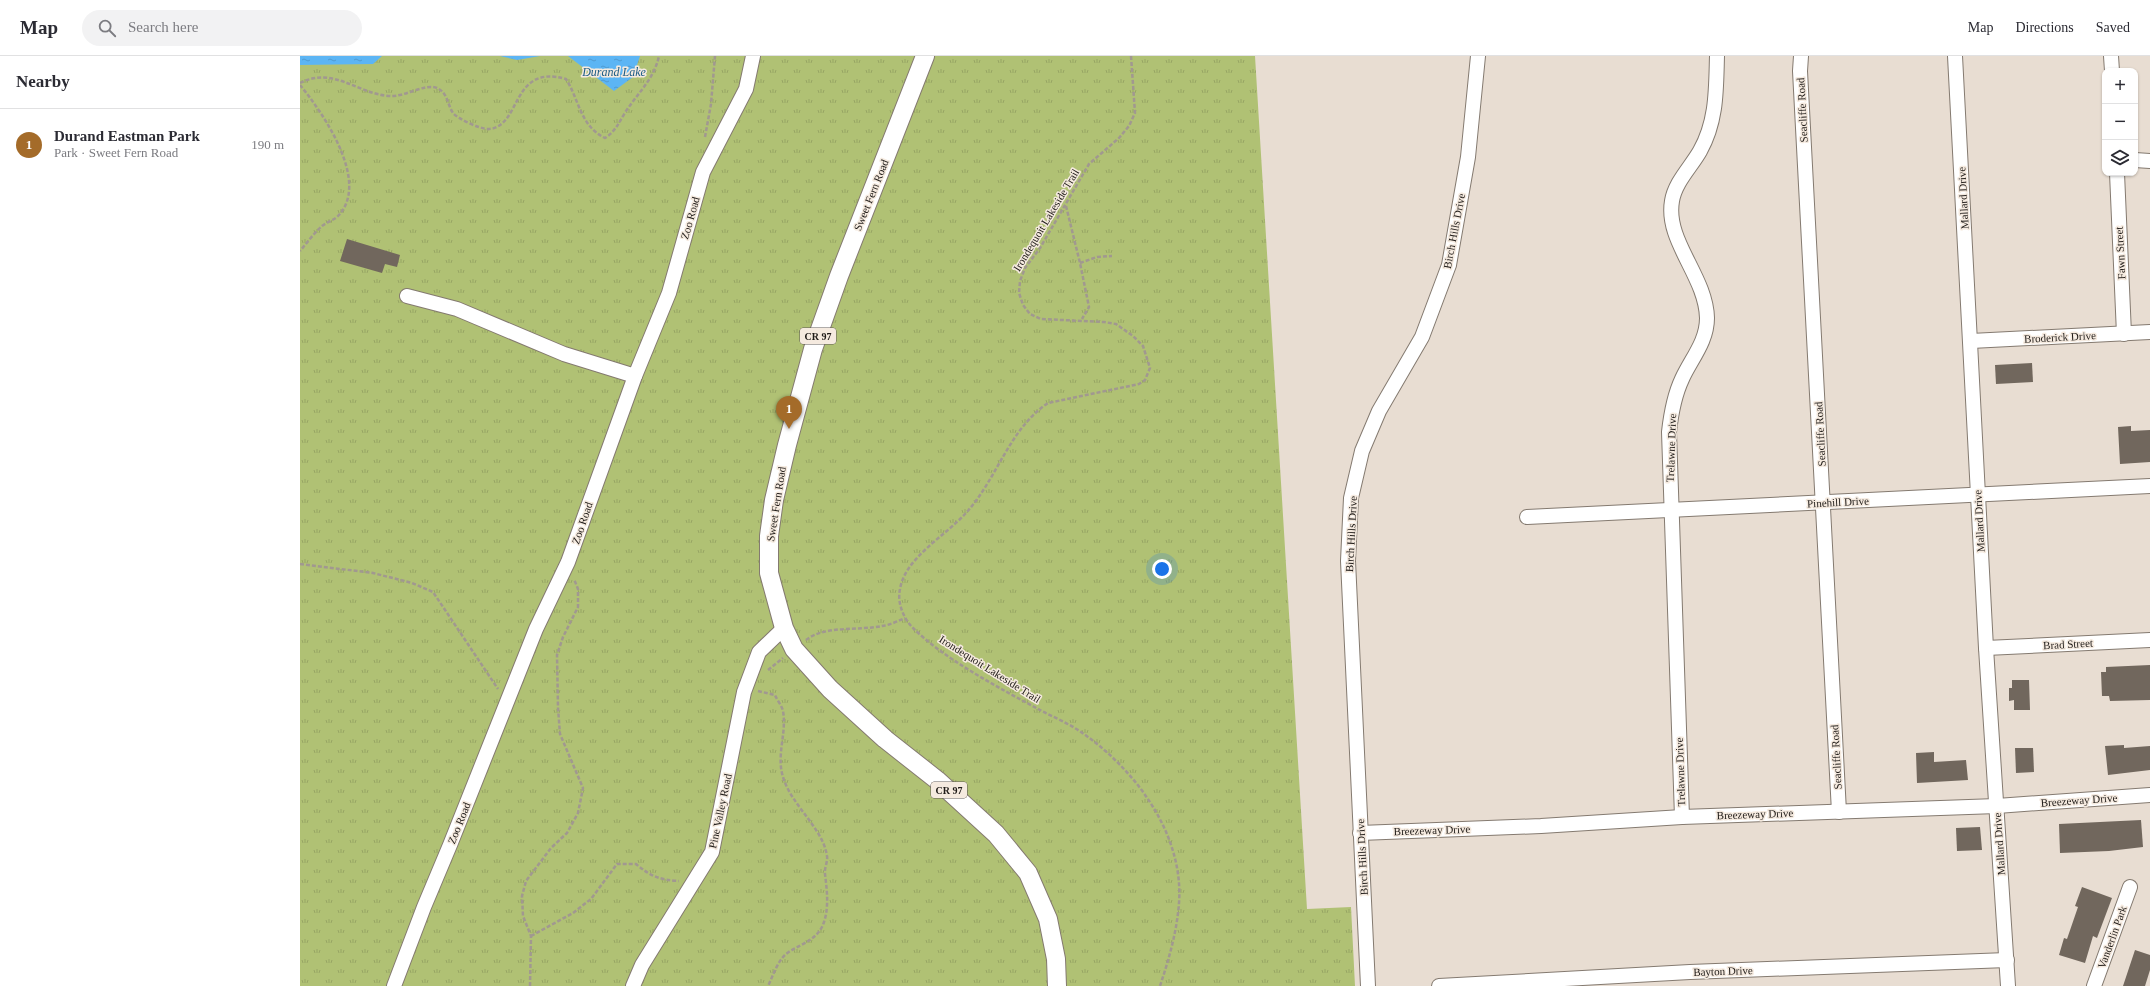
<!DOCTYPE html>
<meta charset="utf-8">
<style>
body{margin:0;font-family:Georgia,serif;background:#f2f2f3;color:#2b2b33}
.controls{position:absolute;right:12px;top:12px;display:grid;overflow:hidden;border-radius:8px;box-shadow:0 1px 3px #0004}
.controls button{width:36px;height:36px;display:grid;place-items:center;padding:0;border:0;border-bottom:1px solid #e1e1e2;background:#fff;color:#2b2b33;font:20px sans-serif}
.you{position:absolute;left:862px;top:513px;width:14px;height:14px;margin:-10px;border:3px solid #fff;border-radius:50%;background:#1a73e8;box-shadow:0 0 0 6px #1a73e833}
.badge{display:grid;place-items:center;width:26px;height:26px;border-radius:50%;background:#a46b29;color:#fff;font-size:13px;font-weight:700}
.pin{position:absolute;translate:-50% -33px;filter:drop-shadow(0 1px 2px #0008)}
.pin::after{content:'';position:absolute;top:21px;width:14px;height:12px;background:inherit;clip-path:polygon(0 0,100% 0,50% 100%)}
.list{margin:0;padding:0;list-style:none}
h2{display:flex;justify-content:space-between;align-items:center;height:52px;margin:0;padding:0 16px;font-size:17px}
h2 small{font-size:13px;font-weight:400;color:#7c7c81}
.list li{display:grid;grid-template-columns:26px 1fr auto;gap:12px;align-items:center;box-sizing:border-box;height:72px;padding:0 16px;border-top:1px solid #e1e1e2}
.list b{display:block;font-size:15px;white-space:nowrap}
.list p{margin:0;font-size:13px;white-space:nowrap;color:#7c7c81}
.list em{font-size:13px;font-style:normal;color:#7c7c81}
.icon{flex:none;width:22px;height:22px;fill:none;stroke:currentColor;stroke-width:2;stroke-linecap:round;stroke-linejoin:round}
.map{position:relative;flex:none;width:1850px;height:930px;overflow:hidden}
header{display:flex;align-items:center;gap:24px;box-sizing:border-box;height:56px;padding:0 20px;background:#fff;border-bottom:1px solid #e1e1e2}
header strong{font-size:19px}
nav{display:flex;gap:22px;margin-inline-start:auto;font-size:14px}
.search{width:280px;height:36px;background:#f2f2f3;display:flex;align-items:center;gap:10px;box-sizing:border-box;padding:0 14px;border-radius:22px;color:#7c7c81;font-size:15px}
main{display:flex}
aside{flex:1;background:#fff}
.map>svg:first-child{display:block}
</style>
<header>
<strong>Map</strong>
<div class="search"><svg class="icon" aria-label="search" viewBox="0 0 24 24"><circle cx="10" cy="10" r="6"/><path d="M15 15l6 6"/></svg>Search here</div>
<nav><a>Map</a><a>Directions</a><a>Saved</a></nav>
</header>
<main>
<aside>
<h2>Nearby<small></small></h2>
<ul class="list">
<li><span class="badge">1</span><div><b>Durand Eastman Park</b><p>Park · Sweet Fern Road</p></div><em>190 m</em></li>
</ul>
</aside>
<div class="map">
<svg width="1850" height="930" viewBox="0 0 1850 930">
<defs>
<pattern id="park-tufts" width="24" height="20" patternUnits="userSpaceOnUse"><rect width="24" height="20" fill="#b0c174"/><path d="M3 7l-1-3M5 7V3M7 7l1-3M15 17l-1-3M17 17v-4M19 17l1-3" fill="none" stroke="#97a564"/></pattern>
<pattern id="water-ripples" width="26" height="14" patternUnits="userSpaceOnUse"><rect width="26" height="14" fill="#5cb5f4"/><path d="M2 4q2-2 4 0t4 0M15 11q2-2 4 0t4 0" fill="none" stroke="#509bd0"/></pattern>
</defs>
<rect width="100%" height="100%" fill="#e8ddd2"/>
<path fill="url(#park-tufts)" d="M0 0H955L1007 853 1051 851 1055 930H0Z"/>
<g fill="url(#water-ripples)">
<path d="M0 0H82L73 8 0 9Z"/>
<path d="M200 0H240L217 4Z"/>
<path d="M268 0H340L333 21 314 35Z"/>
</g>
<g fill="#71675d">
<path d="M47 183 100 199 97 211 85 208 82 217 40 205Z"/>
<path d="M1732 307 1733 326 1696 328 1695 309Z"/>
<path d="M1831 370V375L1850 374V406L1820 408 1818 371Z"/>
<path d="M1850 609V644L1810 645 1809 640H1802L1801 616H1806V611Z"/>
<path d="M1712 624H1729L1730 654H1714V644L1709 645V632H1712Z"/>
<path d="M1824 689V692L1850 690V714L1808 719 1805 690Z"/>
<path d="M1715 692H1733L1734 716 1716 717Z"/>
<path d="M1634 696V706L1666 704 1668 724 1617 727 1616 697Z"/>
<path d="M1841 764 1843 791 1809 795 1760 797 1759 768Z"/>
<path d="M1680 771 1682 794 1657 795 1656 772Z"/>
<path d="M1782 831 1812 842 1797 882 1793 880 1785 907 1759 899 1764 882 1767 883 1778 851 1775 850Z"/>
<path d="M1835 894 1850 899V914L1845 930H1823Z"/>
</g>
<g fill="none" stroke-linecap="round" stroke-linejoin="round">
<g stroke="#847a70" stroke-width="16">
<g id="minor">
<path d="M1501 0 1500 15 1539 756"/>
<path d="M1655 0 1686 592 1708 930"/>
<path d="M1811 0 1812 15"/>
<path d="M1835 104 1850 105"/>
<path d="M1817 117 1824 278"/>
<path d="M107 240 157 253 264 298 335 320"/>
<path d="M1671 285 1850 276"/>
<path d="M1227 461 1850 430"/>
<path d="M1686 592 1850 584"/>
<path d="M1382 761 1369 376C1371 358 1374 340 1382 323 1391 303 1407 286 1407 262 1406 220 1365 185 1372 145 1375 126 1391 111 1400 95 1417 65 1416 33 1417 0"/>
<path d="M1060 777 1241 770 1382 761 1697 750 1850 739"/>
<path d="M94 930 124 851 150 789 236 573 268 506 335 320 369 237 403 116 446 33 453 0"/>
<path d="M333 930 342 909 412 796 444 636 459 596 484 572"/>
<path d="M1068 930 1048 505 1051 442 1062 395 1079 355 1122 281 1149 209 1168 101 1178 0"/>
<path d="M1139 930 1390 916 1707 904"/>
<path d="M1794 930 1830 831"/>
</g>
</g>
<g stroke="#847a70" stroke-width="20">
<path id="major" d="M625 0 539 220 513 293 487 389 474 444 469 480V517L484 572 494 593 530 633 585 683 637 724 696 778 728 817 748 863 756 903 757 930"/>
</g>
<g stroke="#a19890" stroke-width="2.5" stroke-dasharray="4 2" stroke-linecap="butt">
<path d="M831 0 835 57 829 70 819 82 789 108 740 192 725 212 720 225 719 237 723 249 730 258 741 263 804 266 816 268 833 280 843 290 850 312 845 324 839 328 748 347C708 374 697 424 665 458 645 480 605 502 600 533 597 546 603 562 613 572 644 603 701 633 740 654 753 661 768 667 781 676 835 713 884 778 879 847 877 875 869 903 860 930"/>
<path d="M0 27C34 10 57 38 90 40 105 41 125 27 137 32 148 37 147 48 153 57 158 63 180 73 188 73 222 72 210 7 266 23 279 43 280 70 305 82 316 75 319 66 326 55 338 37 354 23 359 0"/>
<path d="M0 29C23 57 71 126 38 160 34 164 27 166 22 170 14 177 7 187 0 195"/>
<path d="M405 81 411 48 415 0"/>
<path d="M766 150 780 207 789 251 782 263"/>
<path d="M780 207 797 201 812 200"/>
<path d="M0 508 73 517 112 527 133 536 198 633"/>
<path d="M506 584C525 569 558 575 582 570 590 569 598 565 605 562"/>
<path d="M468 614 483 602"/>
<path d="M458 635 475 639C477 644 482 650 483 655 487 677 476 699 483 721 491 749 523 772 527 800 528 806 524 812 525 818 527 834 529 851 524 866 518 885 499 888 486 898 477 906 473 920 468 930"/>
<path d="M231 880 273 857 291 843 317 808H336C350 820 360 824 379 825"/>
<path d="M230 930 231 880 223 860 222 840 226 825 251 792 267 777 278 757 283 732 260 678 258 652 257 599 263 581 278 551V533L274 523"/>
</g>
<use href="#minor" stroke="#fff" stroke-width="14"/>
<use href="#major" stroke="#fff" stroke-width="18"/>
</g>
<g text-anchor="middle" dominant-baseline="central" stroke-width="3" stroke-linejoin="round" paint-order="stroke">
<g fill="#f5eadf" stroke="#5f5954" stroke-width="1">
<rect x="500" y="272" width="36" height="16" rx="3"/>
<rect x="631" y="726" width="36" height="16" rx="3"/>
</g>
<g font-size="10" font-weight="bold" fill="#1f1b18">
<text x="518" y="280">CR 97</text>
<text x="649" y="734">CR 97</text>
</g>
<g font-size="11" fill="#1f1b18" stroke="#f5eadf">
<text transform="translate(1502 54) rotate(-93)">Seacliffe Road</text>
<text transform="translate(571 139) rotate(-68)">Sweet Fern Road</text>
<text transform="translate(1663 142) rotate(-93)">Mallard Drive</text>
<text transform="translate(390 162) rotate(-74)">Zoo Road</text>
<text transform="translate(746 164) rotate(-59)">Irondequoit Lakeside Trail</text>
<text transform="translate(1154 175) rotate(-79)">Birch Hills Drive</text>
<text transform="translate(1820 197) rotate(-93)">Fawn Street</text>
<text transform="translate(1760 281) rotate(-3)">Broderick Drive</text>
<text transform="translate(1520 378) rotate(-93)">Seacliffe Road</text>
<text transform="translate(1371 392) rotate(-88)">Trelawne Drive</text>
<text transform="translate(1538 446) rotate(-3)">Pinehill Drive</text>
<text transform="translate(476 448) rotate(-81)">Sweet Fern Road</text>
<text transform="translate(1679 465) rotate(-93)">Mallard Drive</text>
<text transform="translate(282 467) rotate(-71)">Zoo Road</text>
<text transform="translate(1051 478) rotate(-87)">Birch Hills Drive</text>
<text transform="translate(1768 588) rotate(-3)">Brad Street</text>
<text transform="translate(690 613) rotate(32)">Irondequoit Lakeside Trail</text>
<text transform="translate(1536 701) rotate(-93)">Seacliffe Road</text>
<text transform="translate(1380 716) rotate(-92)">Trelawne Drive</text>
<text transform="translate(1779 744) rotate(-4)">Breezeway Drive</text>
<text transform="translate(420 755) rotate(-78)">Pine Valley Road</text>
<text transform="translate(1455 758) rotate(-2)">Breezeway Drive</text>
<text transform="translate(159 767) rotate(-68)">Zoo Road</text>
<text transform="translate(1132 774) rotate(-2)">Breezeway Drive</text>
<text transform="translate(1699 788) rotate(-94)">Mallard Drive</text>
<text transform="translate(1062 801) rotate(-93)">Birch Hills Drive</text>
<text transform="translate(1812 881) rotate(-70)">Vanderlin Park</text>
<text transform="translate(1423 915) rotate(-2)">Bayton Drive</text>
</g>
<g font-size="12" font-style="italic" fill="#195a84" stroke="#f5eadf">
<text x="314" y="16">Durand Lake</text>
</g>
</g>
</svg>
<div class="controls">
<button>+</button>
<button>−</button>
<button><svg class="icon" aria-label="layers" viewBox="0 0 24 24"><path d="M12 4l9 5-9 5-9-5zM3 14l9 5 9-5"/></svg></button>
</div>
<div class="you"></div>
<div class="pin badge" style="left:489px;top:373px">1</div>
</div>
</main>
